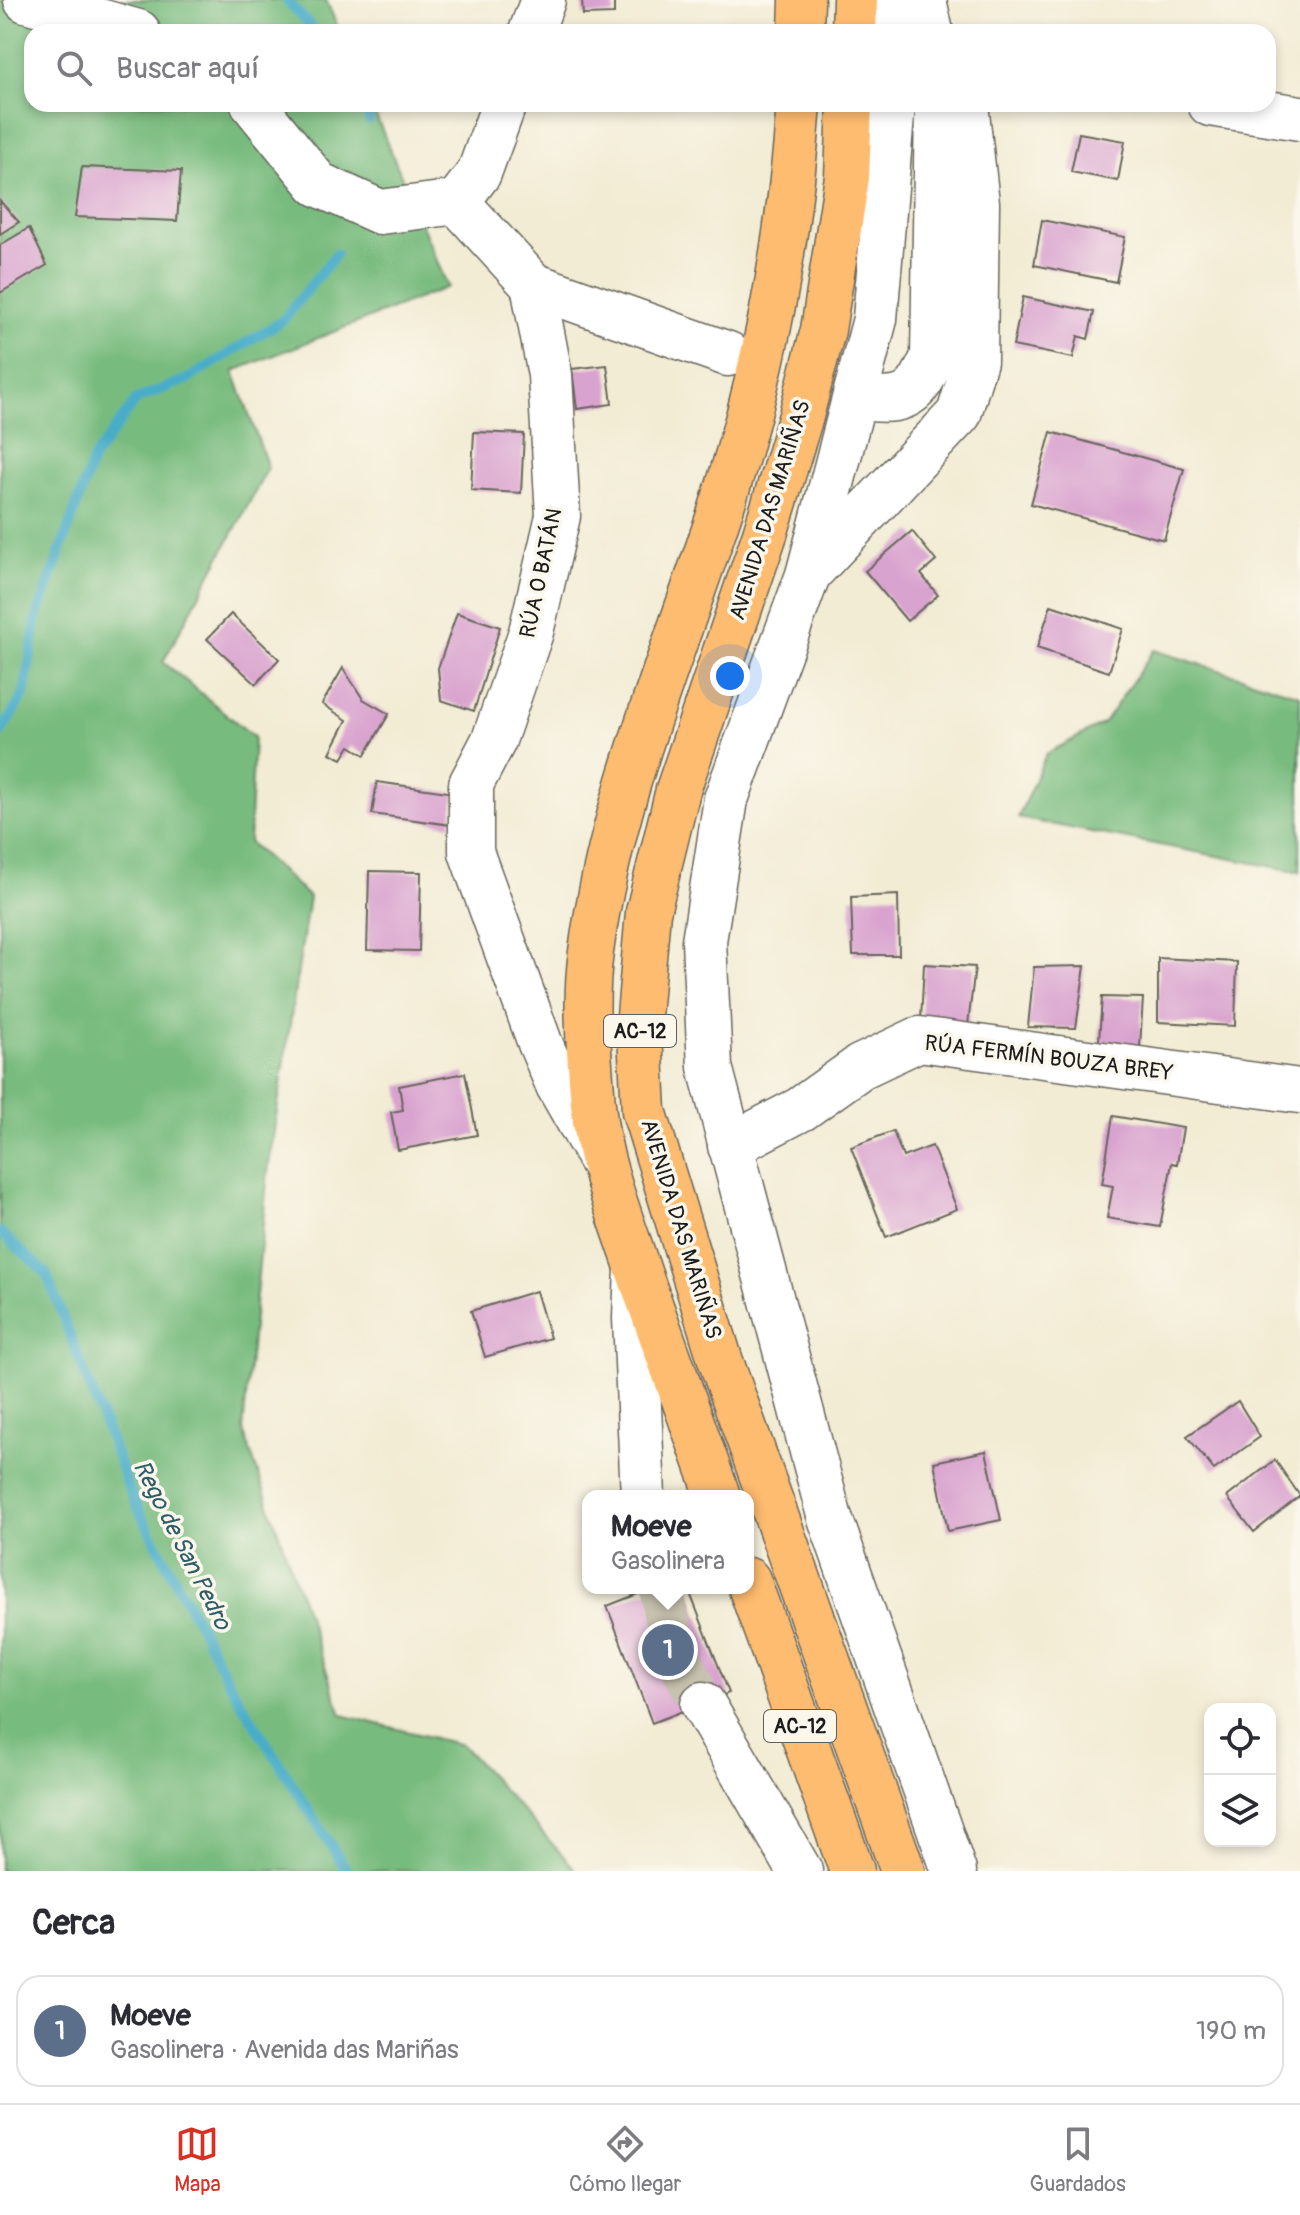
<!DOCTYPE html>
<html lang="es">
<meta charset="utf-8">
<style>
body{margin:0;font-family:Pangolin,sans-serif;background:#f2f2f3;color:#2b2b33}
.controls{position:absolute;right:24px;bottom:24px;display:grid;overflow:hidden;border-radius:16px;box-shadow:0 4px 12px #0003}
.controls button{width:72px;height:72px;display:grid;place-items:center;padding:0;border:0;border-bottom:2px solid #e1e1e2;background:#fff;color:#2b2b33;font:40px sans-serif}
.you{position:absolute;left:730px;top:676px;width:28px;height:28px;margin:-20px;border:6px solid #fff;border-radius:50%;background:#1a73e8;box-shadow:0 0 0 12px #1a73e833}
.badge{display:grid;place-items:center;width:52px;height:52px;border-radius:50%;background:#d93025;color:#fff;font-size:26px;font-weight:700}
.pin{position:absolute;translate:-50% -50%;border:4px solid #fff;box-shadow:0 2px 8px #0006}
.popup{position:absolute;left:582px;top:1490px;width:172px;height:104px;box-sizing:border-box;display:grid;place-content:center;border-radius:16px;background:#fff;filter:drop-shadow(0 2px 6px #0005);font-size:26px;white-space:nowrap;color:#7c7c81}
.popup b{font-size:30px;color:#2b2b33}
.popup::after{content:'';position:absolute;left:50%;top:100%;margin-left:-16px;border:16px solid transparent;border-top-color:#fff}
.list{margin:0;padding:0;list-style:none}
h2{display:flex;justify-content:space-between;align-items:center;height:104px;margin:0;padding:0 32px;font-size:34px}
h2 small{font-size:26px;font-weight:400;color:#7c7c81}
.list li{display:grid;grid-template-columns:52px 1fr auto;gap:24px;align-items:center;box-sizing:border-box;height:112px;margin:0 16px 16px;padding:0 16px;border:2px solid #e1e1e2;border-radius:24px}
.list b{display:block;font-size:30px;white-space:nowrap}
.list p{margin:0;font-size:26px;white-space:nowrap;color:#7c7c81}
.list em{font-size:26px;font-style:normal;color:#7c7c81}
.icon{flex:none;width:44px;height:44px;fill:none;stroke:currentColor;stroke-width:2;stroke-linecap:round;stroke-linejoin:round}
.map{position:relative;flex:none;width:1300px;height:1871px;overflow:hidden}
.search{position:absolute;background:#fff;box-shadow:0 4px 12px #0003;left:24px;right:24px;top:24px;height:88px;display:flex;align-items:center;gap:20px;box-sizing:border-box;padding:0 28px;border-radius:24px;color:#7c7c81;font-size:30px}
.sheet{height:232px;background:#fff}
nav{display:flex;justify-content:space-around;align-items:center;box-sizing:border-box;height:112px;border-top:2px solid #e1e1e2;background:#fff;font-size:22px;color:#7c7c81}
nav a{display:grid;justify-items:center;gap:4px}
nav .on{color:#d93025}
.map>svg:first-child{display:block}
</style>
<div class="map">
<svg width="1300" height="1871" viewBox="0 0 1300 1871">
<rect width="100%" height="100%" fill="#fbf7ec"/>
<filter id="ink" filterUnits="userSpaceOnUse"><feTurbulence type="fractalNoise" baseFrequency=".0125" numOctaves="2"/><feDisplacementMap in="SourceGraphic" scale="16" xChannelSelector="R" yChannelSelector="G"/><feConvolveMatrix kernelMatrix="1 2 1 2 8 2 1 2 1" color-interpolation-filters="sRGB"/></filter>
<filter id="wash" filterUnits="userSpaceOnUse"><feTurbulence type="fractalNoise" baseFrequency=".006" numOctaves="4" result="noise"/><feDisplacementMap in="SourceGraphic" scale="32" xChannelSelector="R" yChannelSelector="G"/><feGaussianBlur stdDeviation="1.8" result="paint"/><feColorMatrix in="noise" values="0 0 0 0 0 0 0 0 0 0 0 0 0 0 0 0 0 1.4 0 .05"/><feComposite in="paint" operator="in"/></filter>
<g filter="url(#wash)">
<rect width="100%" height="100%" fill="#f2ecd4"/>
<g fill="#78bb7e" stroke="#4a6c4d" stroke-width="2">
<path d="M0 0H326L340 32H32V104H371L448 287 234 371 268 468 163 662 254 737 249 842 309 897 268 1171 243 1430 342 1715 462 1745 577 1871H0Z"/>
<path d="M1154 650 1300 695V872L1018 818 1046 754 1104 723Z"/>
</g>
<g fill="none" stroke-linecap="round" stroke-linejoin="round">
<g stroke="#49adc9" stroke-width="10">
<path d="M286 0 316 32"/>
<path d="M364 104 369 120"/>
<path d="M0 734 24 694 37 617 93 459 137 399 188 379 283 320 336 254"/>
<path d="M0 1232 46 1273 133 1499 232 1688 347 1871"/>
</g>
</g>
<g id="blocks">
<g fill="#d9a3cf">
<path d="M582 0H614V14L583 15Z"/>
<path d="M1079 133 1125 141 1118 181 1071 172Z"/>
<path d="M82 167 181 171 177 221 75 217Z"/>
<path d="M0 201 19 222 0 234Z"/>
<path d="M1042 220 1125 237 1116 282 1034 265Z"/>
<path d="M29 228 47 265 0 293V245Z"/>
<path d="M1023 297 1094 312 1088 339 1078 336 1073 358 1013 346Z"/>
<path d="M607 365 612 404 577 409 572 369Z"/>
<path d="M474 432 524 434 521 493 471 490Z"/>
<path d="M1051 432 1184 469 1164 540 1031 504Z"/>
<path d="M912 531 936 561 921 574 938 595 907 621 865 571Z"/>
<path d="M1051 605 1123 629 1109 672 1037 648Z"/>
<path d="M457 613 500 627 474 711 441 700 438 668Z"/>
<path d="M231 614 279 659 256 684 207 639Z"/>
<path d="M343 668 363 699 389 714 365 755 350 746 342 759 330 753 347 720 322 704Z"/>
<path d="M377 782 455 793 451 825 372 814Z"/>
<path d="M369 871 421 872 419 951 367 950Z"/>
<path d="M898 895 899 955H853L851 897Z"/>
<path d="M1158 958 1237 962 1235 1026 1158 1022Z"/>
<path d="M924 964 975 967 968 1025 921 1020Z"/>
<path d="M1085 966 1076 1028 1028 1027 1034 967Z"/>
<path d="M1102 997 1143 998 1140 1047 1099 1041Z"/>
<path d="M465 1073 477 1135 398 1150 391 1112 403 1110 399 1086Z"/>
<path d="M1113 1116 1183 1128 1177 1164 1172 1163 1160 1227 1107 1218 1113 1186 1102 1184Z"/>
<path d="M893 1131 903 1157 932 1146 957 1209 886 1237 851 1147Z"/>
<path d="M536 1291 550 1338 485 1357 471 1311Z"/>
<path d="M1238 1401 1260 1437 1214 1470 1187 1436Z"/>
<path d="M986 1451 1001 1520 948 1531 934 1462Z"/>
<path d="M1275 1460 1300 1496 1254 1532 1227 1497Z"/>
<path d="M653 1588H688L729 1693 652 1723 607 1606Z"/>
</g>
</g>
</g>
<g filter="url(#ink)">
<use href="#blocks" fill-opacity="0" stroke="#67655c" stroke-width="2"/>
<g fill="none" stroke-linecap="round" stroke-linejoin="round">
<path stroke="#c7c2af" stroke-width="44" stroke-dasharray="44 22" stroke-linecap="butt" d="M661 1588 674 1651 703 1704"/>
<g stroke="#67655c" stroke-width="47">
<g id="minor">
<path d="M26 0 138 32"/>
<path d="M895 0 896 32"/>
<path d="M924 0 931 32"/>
<path d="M531 32 543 0"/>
<path d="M253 104 318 184 380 212 457 202 479 173 504 104"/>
<path d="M893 104 875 319 808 575 726 799 704 941 710 1067 829 1515 954 1871"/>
<path d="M1210 104 1300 118"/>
<path d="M457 202 533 285 728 354"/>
<path d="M533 285 550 375 558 516 531 632 494 740 471 784V852L540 1043 558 1085 602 1162"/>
<path d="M871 399C911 403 918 390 933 357L937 104"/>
<path d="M812 570 959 414 975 361 977 203 966 104"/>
<path d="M730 1146 801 1109 860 1067 919 1039 1300 1091"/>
<path d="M637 1268 635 1318 643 1496"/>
<path d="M703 1704 800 1871"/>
</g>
</g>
<g stroke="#67655c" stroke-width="47">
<g id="highway">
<path d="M801 32 802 0"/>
<path d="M854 32 855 0"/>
<path d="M850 104 847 177 823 330 801 416 765 534 678 790 648 912 639 1016 644 1111 720 1359 903 1871"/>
<path d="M718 1496C692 1423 667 1350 641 1278 622 1221 598 1164 593 1104 589 1054 584 1001 591 952 611 801 672 658 719 515 763 382 789 243 799 104"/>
<path d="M748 1580 852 1871"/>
</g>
</g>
<use href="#minor" stroke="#fff" stroke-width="44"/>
<use href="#highway" stroke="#febc70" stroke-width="44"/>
</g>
</g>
<g text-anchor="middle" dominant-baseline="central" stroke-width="7" stroke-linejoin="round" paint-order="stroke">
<g fill="#fbf7ec" stroke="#5f5e5a" stroke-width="2">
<rect x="604" y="1015" width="72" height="32" rx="6"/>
<rect x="764" y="1710" width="72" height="32" rx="6"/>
</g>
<g font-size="20" font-weight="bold" fill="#1c1c1c">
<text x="640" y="1031">AC-12</text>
<text x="800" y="1726">AC-12</text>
</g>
<g font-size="22" fill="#1c1c1c" stroke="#fbf7ec">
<text transform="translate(770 510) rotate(-73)">AVENIDA DAS MARIÑAS</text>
<text transform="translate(541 573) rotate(-78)">RÚA O BATÁN</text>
<text transform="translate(1049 1058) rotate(7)">RÚA FERMÍN BOUZA BREY</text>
<text transform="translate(681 1229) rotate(73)">AVENIDA DAS MARIÑAS</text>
</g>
<g font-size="24" font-style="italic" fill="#305d6a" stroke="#fbf7ec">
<text transform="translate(182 1545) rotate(63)">Rego de San Pedro</text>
</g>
</g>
</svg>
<div class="controls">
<button><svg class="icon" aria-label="locate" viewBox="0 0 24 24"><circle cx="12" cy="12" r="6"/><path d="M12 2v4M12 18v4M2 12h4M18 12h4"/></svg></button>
<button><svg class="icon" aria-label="layers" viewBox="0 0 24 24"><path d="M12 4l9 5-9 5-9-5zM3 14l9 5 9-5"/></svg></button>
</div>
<div class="you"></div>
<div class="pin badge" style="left:668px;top:1650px;background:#5c6f8a">1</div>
<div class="popup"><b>Moeve</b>Gasolinera</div>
<div class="search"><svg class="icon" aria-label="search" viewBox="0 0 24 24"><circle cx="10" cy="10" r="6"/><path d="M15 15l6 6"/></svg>Buscar aquí</div>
</div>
<section class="sheet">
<h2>Cerca<small></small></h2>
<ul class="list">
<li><span class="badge" style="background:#5c6f8a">1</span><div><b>Moeve</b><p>Gasolinera · Avenida das Mariñas</p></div><em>190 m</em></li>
</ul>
</section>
<nav>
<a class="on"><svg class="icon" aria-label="map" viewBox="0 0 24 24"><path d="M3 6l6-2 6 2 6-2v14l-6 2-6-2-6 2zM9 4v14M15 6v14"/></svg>Mapa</a>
<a><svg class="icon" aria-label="directions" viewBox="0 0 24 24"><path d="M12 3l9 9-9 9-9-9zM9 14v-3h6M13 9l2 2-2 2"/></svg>Cómo llegar</a>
<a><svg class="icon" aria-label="saved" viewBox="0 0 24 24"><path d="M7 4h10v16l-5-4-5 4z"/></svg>Guardados</a>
</nav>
